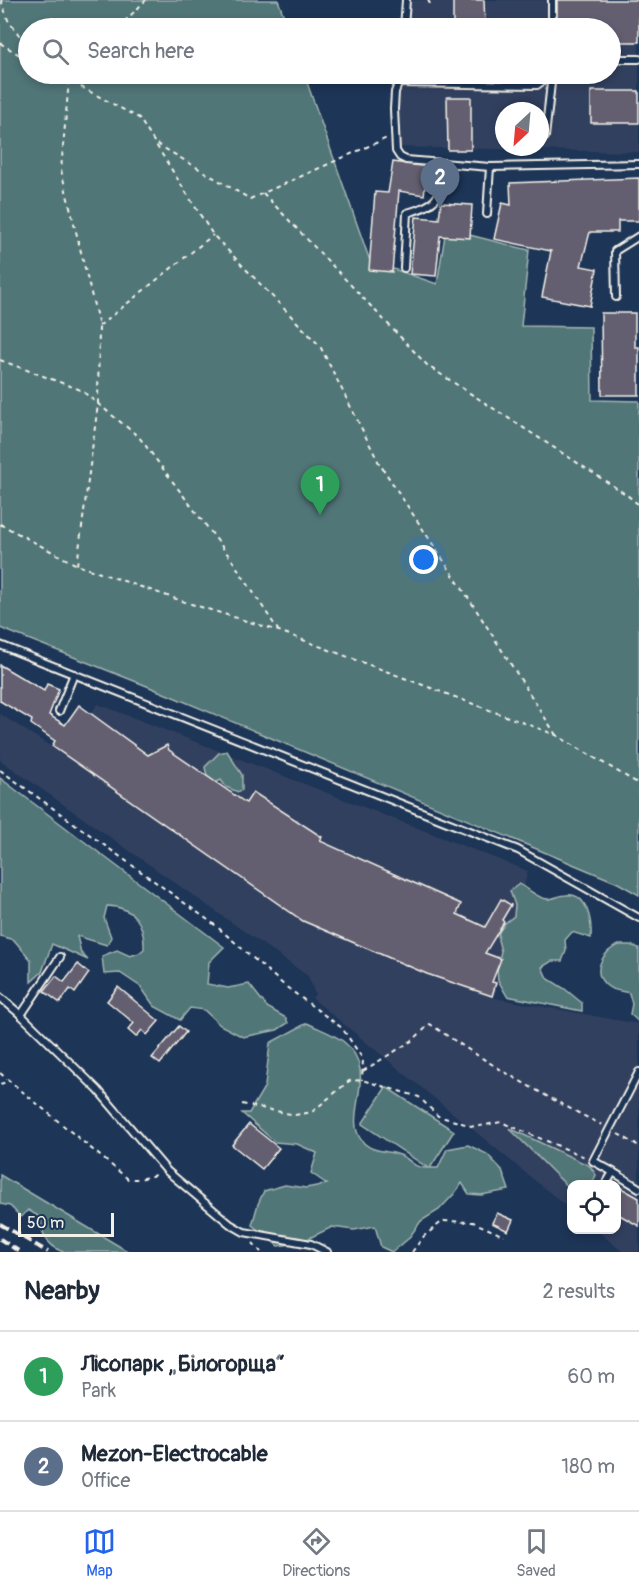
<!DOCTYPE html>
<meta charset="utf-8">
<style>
body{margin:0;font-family:Pangolin,sans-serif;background:#f2f2f3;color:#1f2937}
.controls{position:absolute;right:18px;bottom:18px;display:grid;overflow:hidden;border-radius:12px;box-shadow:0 3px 9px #0003}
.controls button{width:54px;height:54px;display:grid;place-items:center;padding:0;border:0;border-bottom:2px solid #e0e1e3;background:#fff;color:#1f2937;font:30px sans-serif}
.compass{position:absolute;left:495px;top:102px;width:54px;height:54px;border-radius:50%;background:#fff;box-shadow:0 3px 9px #0003;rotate:206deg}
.scale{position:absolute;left:18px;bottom:15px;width:96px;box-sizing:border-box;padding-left:6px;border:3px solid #f4f1e8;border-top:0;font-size:16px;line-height:21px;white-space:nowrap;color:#f4f1e8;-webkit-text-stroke:4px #1d3557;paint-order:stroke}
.you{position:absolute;left:424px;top:560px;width:21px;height:21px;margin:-15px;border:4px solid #fff;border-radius:50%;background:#1a73e8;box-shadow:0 0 0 9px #1a73e833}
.badge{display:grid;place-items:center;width:39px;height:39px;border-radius:50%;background:#2563eb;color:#fff;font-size:20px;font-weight:700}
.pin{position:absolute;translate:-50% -50px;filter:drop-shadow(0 2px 3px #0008)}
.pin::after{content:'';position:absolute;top:32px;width:21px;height:18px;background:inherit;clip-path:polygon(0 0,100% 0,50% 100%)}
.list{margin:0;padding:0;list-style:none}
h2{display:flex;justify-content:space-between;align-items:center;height:78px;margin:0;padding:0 24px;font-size:26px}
h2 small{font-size:20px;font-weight:400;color:#747a83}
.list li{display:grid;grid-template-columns:39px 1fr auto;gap:18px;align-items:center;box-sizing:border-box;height:90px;padding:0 24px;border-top:2px solid #e0e1e3}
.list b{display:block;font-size:22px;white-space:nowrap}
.list p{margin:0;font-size:20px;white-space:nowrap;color:#747a83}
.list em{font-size:20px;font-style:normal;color:#747a83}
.icon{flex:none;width:33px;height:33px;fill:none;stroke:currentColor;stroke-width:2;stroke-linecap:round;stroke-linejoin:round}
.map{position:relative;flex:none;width:639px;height:1252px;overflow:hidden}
.search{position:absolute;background:#fff;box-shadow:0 3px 9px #0003;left:18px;right:18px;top:18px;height:66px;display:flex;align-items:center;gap:15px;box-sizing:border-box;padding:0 21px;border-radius:33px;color:#747a83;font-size:22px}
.sheet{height:258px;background:#fff}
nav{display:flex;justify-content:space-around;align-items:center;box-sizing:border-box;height:84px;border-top:2px solid #e0e1e3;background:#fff;font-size:16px;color:#747a83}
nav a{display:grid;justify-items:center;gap:3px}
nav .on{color:#2563eb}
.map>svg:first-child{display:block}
</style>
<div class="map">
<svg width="639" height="1252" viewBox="0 0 639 1252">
<rect width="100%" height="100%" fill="#1d3557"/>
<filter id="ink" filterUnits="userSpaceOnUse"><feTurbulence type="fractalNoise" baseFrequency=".0167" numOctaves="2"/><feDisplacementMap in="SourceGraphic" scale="12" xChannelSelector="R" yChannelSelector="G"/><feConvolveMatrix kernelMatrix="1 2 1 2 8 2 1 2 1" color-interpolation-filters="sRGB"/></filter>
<g filter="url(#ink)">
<g fill="#32415f" fill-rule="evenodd">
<path d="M409 0H639V152L394 147 402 74H610V28H406ZM504 111H540V147H504Z"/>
<path d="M98 704 528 871 494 998 639 1024V1252H623L596 1230H616V1184H572L571 1210 312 998 315 994 308 976 0 760V714L61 753Z"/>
</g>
<g fill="#517678" stroke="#a2b4b0" stroke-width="1.5">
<path d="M0 0H278L288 28H28V74H304L370 261 437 284 446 229 529 250 521 326 591 327 592 400 639 401V895L618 883 147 686 0 628Z"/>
<path d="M227 751 242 775V790L238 792 226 787 221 780 215 783 208 781 205 767 219 753Z"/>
<path d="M0 778 224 947 209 962 207 984 228 988 249 984 267 1007 286 1018 288 1023 277 1030 243 1037 220 1025 204 1010 190 1008 180 1020 154 1006 141 987 120 973 104 974 102 956 117 950 130 956 139 953 144 949C145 923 134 907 107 906L104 918 111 937 107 945 77 936 81 953 88 960 52 944 42 972 31 982V960L14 940 0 936Z"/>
<path d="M519 884C528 888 538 899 548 899 554 899 560 895 566 895 588 892 592 923 591 938L572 932 565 940 566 951 562 961H552L542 967 547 978 565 989 582 1003V1011L507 996 498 980 497 969 501 951 498 940 499 932 505 923 514 916 515 905 510 891Z"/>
<path d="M619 945H630L639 948V1022L630 1014 632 1004 629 993C622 991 613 991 607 986 590 972 603 951 619 945Z"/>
<path d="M307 1023C319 1029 334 1034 344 1042 381 1072 341 1116 362 1141 372 1153 387 1150 400 1155 413 1160 411 1168 428 1168L362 1124 386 1087 454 1131 430 1168H438L447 1149 468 1145 487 1154 502 1170 509 1190 481 1195 469 1194 462 1183 454 1194 439 1210 421 1221 408 1239 392 1252 381 1247 375 1226 354 1230 332 1227 299 1243 278 1246 252 1225 258 1204 264 1191 285 1185 306 1188 327 1184 311 1173 317 1153 297 1144 275 1142 242 1113H249L265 1086 270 1043Z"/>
<path d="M509 1128 590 1166 596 1175 592 1184H572L571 1190Z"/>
<path d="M0 1175 129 1252H63C46 1245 42 1233 38 1216L28 1210 21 1217 10 1206 0 1204Z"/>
</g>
<g fill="#635e71" stroke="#f4f1e8" stroke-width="1.5">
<path d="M453 0H484L485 28H453Z"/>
<path d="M557 0H639V42H610V28H557Z"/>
<rect x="591" y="91" width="48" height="32"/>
<path d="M447 97H471V150H448Z"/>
<path d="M393 162 428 167 424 195 399 191 392 272 369 270 375 192 388 193Z"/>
<path d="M639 178V221H618V232H590L581 266 597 269 590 306 542 297 551 251 494 239 502 203 511 205 510 183Z"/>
<path d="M441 203 472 205 470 238 440 236 436 276 410 274 416 217 439 219Z"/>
<path d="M601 313H635V347H639V395H602Z"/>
<path d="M0 665 44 691 47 684 59 689 49 715 65 725 79 705 148 755 167 745 169 750 246 803 253 792 322 837 320 841 461 904 457 914 485 927 501 899 511 905 502 920 504 922 485 953 501 959 492 982 496 983 492 996 427 974 303 921 52 746 55 741 31 724 32 720 0 701Z"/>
<path d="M78 964 89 973 75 993 70 989 60 1003 44 991 56 976 64 982Z"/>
<path d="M118 987 159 1021 147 1035 142 1030 136 1037 128 1030 134 1023 107 1001Z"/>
<path d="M179 1026 186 1032 160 1064 152 1058Z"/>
<path d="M249 1124 279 1148 262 1169 232 1145Z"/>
<path d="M616 1185 639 1198V1226L616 1213Z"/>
<path d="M497 1213 513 1220 508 1231 492 1223Z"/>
</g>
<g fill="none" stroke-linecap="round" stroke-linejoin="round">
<g stroke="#f4f1e8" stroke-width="10">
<g id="service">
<path d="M404 28 406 0"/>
<path d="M552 28V0"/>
<path d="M610 59H639"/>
<path d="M402 74 395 92 394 109 396 151 400 157 406 160 490 167 639 164"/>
<path d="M400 83 537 85 552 74"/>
<path d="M545 137 552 74"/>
<path d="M487 214 490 167"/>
<path d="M404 268 407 213C442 203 440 196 444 163"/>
<path d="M616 297 615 251 639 236"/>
<path d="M0 645 518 850 639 918"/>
<path d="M59 711 74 674"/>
<path d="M0 997 21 1015 98 1090 167 1171 230 1224 244 1232 311 1244 327 1252"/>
<path d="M21 1015 60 957"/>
<path d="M613 1172 639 1188"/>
<path d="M606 1184 613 1172 593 1161 639 1072"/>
</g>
</g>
<g stroke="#f4f1e8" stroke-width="2" stroke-dasharray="4.5 4.5" stroke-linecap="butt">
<path d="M1 0 8 20 28 47"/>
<path d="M428 0 432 8"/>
<path d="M118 28 146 0"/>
<path d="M0 43 28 60"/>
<path d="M57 74 139 118 213 235 320 346 379 463 475 608 556 735"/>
<path d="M75 74 69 80 61 170 99 326 98 404 77 565"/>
<path d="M157 144 250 199 387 138"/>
<path d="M263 193 428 366 627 495 639 505"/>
<path d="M99 326 213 235"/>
<path d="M0 360 81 390 139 437 232 560 278 630"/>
<path d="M0 524 77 565 188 603 279 631 556 735 639 784"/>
<path d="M0 770 215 925 285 986 342 1028 363 1059 362 1080"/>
<path d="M363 1071 413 1040 430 1024C485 1062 542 1095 602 1125"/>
<path d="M0 1073 128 1179H140L159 1174"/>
<path d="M0 1084 10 1081"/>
<path d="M242 1104 295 1115 312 1112 349 1081 362 1080 419 1097 438 1116 475 1127 501 1122 585 1157"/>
<path d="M618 1134 639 1146"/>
<path d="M253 1243 261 1252"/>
<path d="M412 1252 424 1236 443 1221 473 1222 504 1236"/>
</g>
<use href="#service" stroke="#1d3557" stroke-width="6"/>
<g stroke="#f4f1e8" stroke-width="4" stroke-dasharray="9 4.5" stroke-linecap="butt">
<path d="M0 1224 48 1252"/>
<path d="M0 1239 20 1252"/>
</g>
</g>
</g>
</svg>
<div class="controls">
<button><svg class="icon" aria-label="locate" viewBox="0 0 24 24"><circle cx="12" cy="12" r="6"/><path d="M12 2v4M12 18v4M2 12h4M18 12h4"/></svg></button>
</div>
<svg class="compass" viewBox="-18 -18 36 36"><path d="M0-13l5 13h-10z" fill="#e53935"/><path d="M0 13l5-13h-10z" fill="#747a83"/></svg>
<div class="scale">50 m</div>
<div class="you"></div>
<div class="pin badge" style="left:320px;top:515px;background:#2e9e5b">1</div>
<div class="pin badge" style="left:440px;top:208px;background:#5c6f8a">2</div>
<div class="search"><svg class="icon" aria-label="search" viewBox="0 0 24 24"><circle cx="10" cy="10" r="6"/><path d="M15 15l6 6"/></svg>Search here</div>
</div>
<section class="sheet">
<h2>Nearby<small>2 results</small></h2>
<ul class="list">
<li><span class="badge" style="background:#2e9e5b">1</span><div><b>Лісопарк „Білогорща“</b><p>Park</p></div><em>60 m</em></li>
<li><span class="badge" style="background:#5c6f8a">2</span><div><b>Mezon-Electrocable</b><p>Office</p></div><em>180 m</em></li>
</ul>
</section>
<nav>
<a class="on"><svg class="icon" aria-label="map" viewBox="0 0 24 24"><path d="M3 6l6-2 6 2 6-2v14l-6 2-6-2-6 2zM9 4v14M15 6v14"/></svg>Map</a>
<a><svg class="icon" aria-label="directions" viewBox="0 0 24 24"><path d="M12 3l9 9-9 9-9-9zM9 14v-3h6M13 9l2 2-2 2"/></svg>Directions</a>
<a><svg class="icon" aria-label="saved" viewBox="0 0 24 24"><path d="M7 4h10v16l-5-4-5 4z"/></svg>Saved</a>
</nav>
